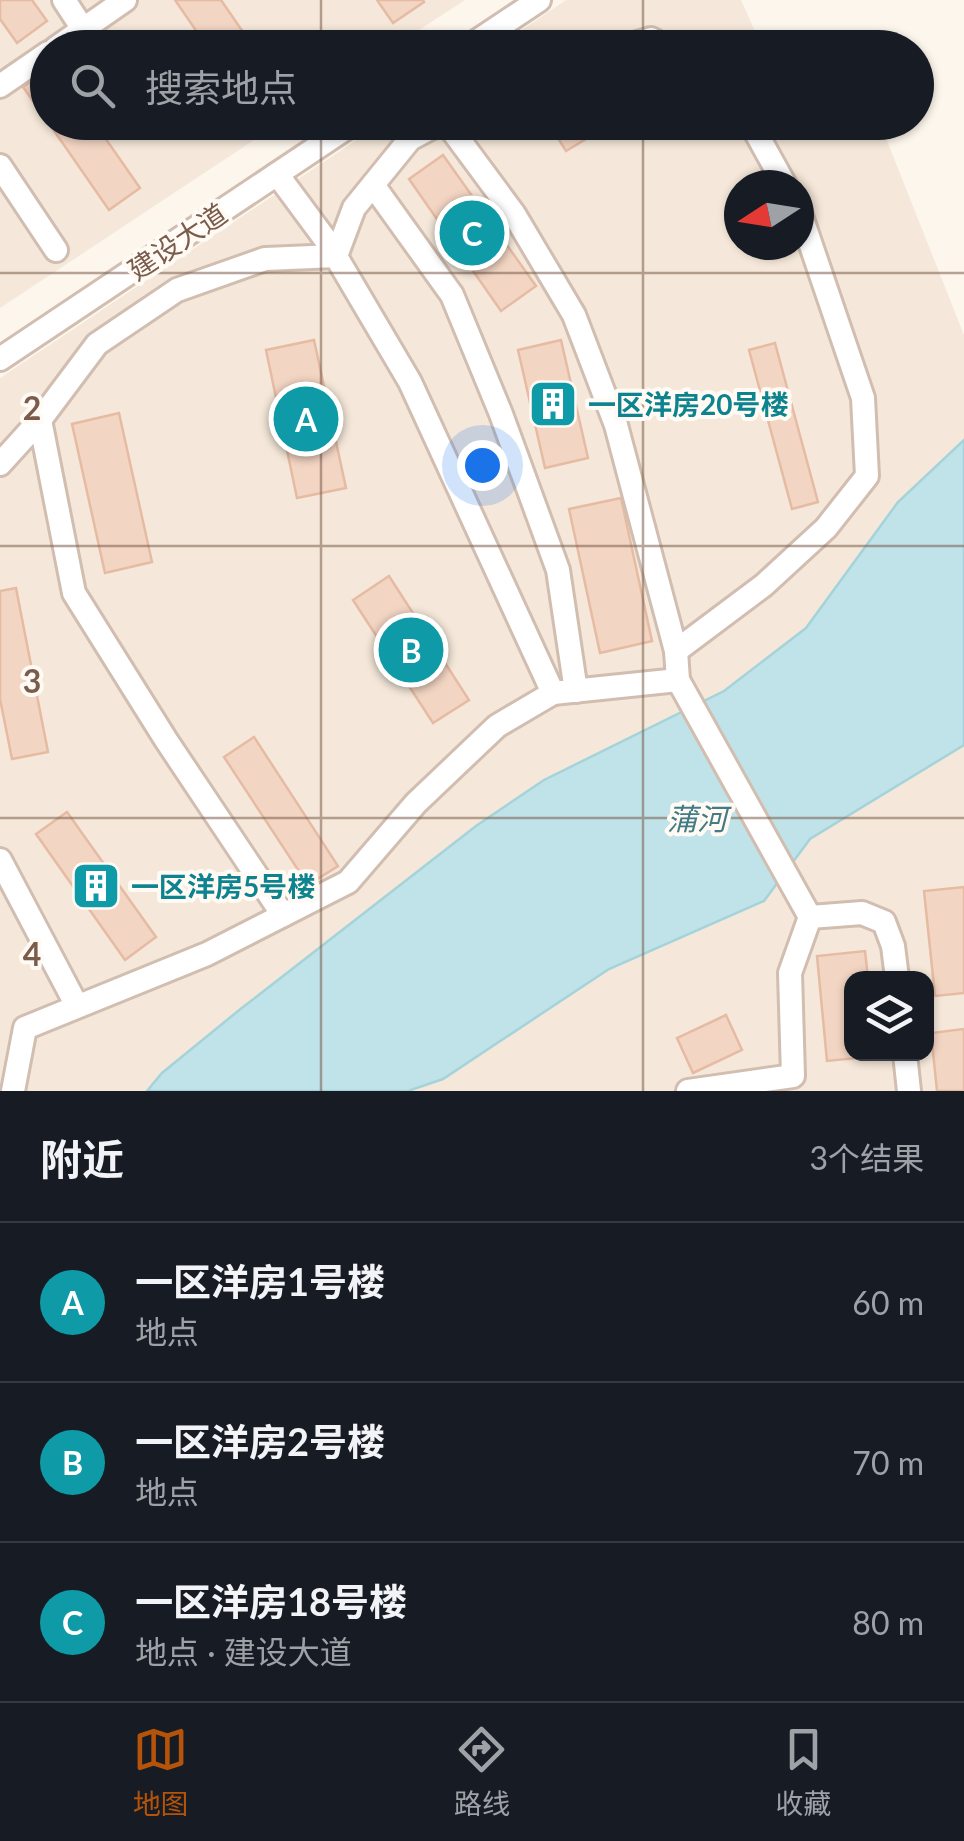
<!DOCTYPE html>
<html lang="zh">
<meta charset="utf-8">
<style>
body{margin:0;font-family:Lato,"Noto Sans SC",sans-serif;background:#20242c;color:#f1f3f6}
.controls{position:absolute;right:30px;bottom:30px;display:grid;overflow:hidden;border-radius:20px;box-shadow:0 2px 8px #0004}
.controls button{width:90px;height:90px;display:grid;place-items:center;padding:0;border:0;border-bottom:2px solid #363941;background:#171b24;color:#f1f3f6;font:50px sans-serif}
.compass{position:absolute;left:724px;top:170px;width:90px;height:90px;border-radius:50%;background:#171b24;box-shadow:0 2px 8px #0004;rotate:258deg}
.you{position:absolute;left:482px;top:465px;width:35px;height:35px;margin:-25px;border:8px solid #fff;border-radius:50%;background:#1a73e8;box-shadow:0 0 0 15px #1a73e833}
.badge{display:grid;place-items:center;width:65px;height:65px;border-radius:50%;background:#b45309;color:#fff;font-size:32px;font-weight:700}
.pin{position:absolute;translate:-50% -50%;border:5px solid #fff;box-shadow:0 2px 10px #0006}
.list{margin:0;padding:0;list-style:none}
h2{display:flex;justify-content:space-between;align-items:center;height:130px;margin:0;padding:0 40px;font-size:42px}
h2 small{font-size:32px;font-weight:400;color:#9ea1a6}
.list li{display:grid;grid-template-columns:65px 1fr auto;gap:30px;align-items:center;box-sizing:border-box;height:160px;padding:0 40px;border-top:2px solid #363941}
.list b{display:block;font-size:38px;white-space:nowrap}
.list p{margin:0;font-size:32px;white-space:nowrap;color:#9ea1a6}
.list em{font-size:32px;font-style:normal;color:#9ea1a6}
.icon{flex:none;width:55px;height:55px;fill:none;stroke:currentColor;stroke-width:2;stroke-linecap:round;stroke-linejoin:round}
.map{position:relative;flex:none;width:964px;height:1091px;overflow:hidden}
.search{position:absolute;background:#171b24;box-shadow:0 2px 8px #0004;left:30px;right:30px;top:30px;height:110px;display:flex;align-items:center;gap:25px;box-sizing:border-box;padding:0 35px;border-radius:55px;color:#9ea1a6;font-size:38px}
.sheet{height:610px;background:#171b24}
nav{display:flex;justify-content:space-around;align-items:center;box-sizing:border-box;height:140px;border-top:2px solid #363941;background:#171b24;font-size:28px;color:#9ea1a6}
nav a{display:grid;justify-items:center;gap:5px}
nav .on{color:#b45309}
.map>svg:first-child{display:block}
</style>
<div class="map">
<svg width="964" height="1091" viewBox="0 0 964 1091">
<rect width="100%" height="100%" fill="#fdf6ec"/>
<g fill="#f5e8da" fill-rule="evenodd">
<path d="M0 0H465L393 47 48 48V122L280 123 0 308Z"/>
<path d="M566 0H741L762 47 495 48Z"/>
<path d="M382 123H880L964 335V1091H0V378ZM739 185H799V245H739ZM852 978H926V1054H852Z"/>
</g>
<path fill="#bfe3e8" stroke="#a5d3da" stroke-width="2.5" d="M964 440V745L810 839 764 901 609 969 443 1079 408 1091H147L162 1073 238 1011 476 826 544 780 724 691 806 628 898 502Z"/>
<g fill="#f3d5c3" stroke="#e6bba3" stroke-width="2.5">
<path d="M0 0H32L47 21 17 43 0 19Z"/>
<path d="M175 0H221L254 48H208Z"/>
<path d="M377 0H423L424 2 393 23Z"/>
<path d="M48 69V122L23 87Z"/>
<path d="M48 122H94L140 188 109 210Z"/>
<path d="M548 122H614L566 151Z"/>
<path d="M443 155 536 286 501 311 409 179Z"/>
<path d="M314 340 346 488 297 498 266 350Z"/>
<path d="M561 340 588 458 545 468 518 350Z"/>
<path d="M775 343 818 502 792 509 749 350Z"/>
<path d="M119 413 152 562 105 573 72 424Z"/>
<path d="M621 498 652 641 600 653 569 509Z"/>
<path d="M389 576 469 700 433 723 353 600Z"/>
<path d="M16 588 48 752 12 759 0 699V591Z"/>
<path d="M254 737 338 866 308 885 224 757Z"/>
<path d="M67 812 156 937 125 960 36 834Z"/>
<path d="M964 887V993L935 996 924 891Z"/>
<path d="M865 951 868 978H852V1054L877 1056 827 1061 817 956Z"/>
<path d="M726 1015 742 1050 693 1073 677 1038Z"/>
<path d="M964 1029V1091H937L931 1033Z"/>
</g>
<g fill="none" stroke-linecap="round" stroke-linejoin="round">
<g stroke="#d1beb0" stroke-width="28">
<g id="street">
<path d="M64 0 83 29"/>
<path d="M56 48 125 0"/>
<path d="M467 48 539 0"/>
<path d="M621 48 651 39 668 48"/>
<path d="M0 86 48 53"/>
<path d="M446 122 514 214 574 315 616 425 676 651 678 680 810 917 790 973 793 1076 688 1091"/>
<path d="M750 122 785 185"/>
<path d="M0 166 56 250"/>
<path d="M277 174 328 243 410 382 553 693 678 680"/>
<path d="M373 185 452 295 501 414 558 570 576 691"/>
<path d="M0 359 355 122"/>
<path d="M40 420 97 344 177 290 265 259 336 256 354 208 410 139 442 122"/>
<path d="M0 464 40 420 74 593 166 740 283 915"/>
<path d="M676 651 764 585 826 528 867 476 863 398 799 210"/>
<path d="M0 860 77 1006"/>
<path d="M810 917 862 913 884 922 893 946 897 978"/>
<path d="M905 1054 909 1091"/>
<path d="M13 1091 25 1028 207 954 348 882 416 803 497 726 553 693"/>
</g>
</g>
<use href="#street" stroke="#fff" stroke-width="22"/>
</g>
<path fill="none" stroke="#7a5c4d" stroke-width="2.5" stroke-opacity="0.55" d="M321 0V48M643 0V48M321 122V1091M643 122V1091M0 273H964M0 546H964M0 818H964"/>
<defs>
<g id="building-square" transform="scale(2.5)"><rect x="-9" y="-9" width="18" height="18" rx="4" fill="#0f9aa8" stroke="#fffaf3"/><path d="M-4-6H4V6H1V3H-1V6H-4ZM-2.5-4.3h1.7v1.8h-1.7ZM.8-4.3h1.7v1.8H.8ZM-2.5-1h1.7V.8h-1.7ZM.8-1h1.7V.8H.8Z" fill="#fff"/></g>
</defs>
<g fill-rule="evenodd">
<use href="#building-square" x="553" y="404"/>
<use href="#building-square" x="96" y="886"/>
</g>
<g text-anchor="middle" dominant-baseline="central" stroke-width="8" stroke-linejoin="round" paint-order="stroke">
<g font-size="28" fill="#7a5c4d" stroke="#fffaf3">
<text transform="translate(177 241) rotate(-34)">建设大道</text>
</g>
<g font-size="28" font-weight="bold" fill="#0d838f" stroke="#fffaf3" text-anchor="start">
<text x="588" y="404">一区洋房20号楼</text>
<text x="131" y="886">一区洋房5号楼</text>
</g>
<g font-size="30" font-style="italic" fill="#437c86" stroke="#fffaf3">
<text x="697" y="818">蒲河</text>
</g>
</g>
<g font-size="32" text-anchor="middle" font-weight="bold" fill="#7a5c4d" stroke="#fffaf3" stroke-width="8" stroke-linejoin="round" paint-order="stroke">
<text x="32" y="420">2</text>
<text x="32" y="693">3</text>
<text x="32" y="966">4</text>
</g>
</svg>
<div class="controls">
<button><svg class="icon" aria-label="layers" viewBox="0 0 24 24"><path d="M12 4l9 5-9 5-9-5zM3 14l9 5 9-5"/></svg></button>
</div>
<svg class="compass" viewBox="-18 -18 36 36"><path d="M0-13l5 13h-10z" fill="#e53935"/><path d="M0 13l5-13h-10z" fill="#9ea1a6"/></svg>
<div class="you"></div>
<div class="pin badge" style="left:306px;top:419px;background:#0f9aa8">A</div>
<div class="pin badge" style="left:411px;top:650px;background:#0f9aa8">B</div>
<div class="pin badge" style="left:472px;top:233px;background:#0f9aa8">C</div>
<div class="search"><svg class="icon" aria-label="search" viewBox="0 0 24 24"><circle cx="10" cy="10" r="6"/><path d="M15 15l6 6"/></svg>搜索地点</div>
</div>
<section class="sheet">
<h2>附近<small>3个结果</small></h2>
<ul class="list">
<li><span class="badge" style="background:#0f9aa8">A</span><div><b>一区洋房1号楼</b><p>地点</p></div><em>60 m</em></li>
<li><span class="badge" style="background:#0f9aa8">B</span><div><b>一区洋房2号楼</b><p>地点</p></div><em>70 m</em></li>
<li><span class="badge" style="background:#0f9aa8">C</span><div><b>一区洋房18号楼</b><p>地点 · 建设大道</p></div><em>80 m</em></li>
</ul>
</section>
<nav>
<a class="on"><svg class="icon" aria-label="map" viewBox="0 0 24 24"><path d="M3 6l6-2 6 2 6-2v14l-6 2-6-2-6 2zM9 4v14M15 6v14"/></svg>地图</a>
<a><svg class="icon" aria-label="directions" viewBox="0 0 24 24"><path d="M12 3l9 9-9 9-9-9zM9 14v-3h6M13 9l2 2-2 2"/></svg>路线</a>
<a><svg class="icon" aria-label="saved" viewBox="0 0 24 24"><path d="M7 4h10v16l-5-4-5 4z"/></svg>收藏</a>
</nav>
